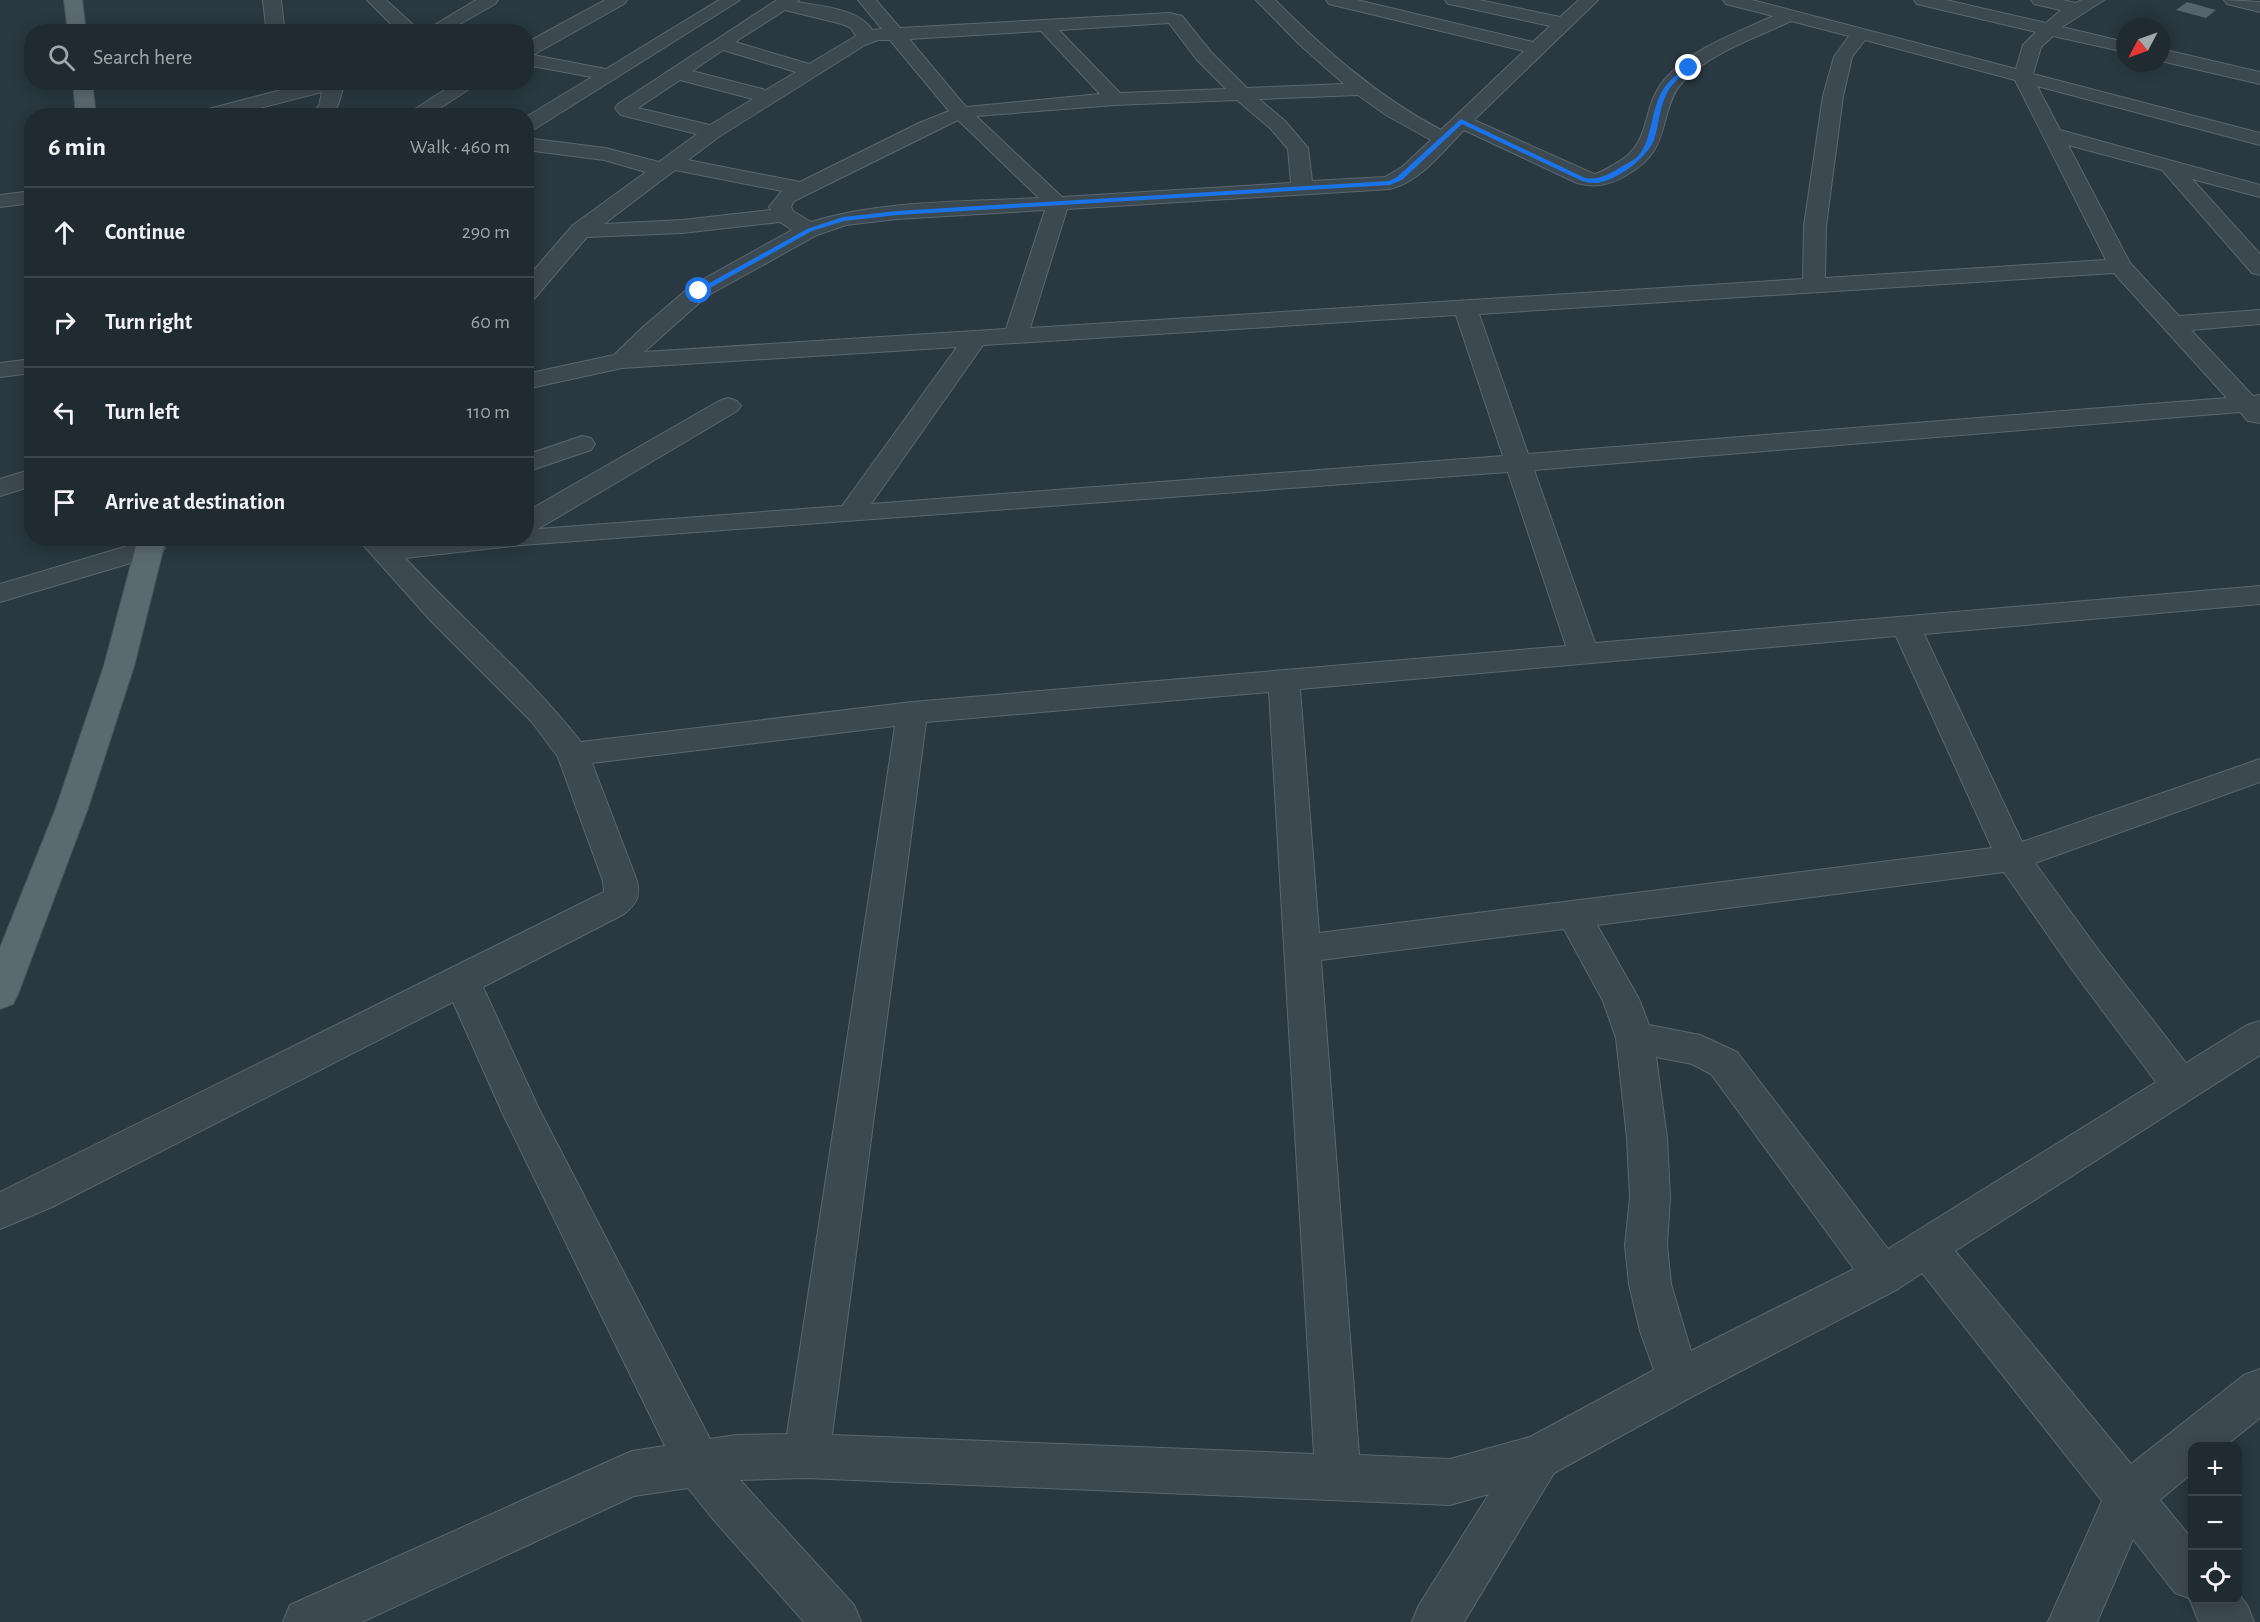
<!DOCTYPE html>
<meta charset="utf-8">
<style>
body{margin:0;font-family:"Alegreya Sans",sans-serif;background:#2c363d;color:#f1f3f6}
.controls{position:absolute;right:18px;bottom:18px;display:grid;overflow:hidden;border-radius:12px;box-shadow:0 3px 15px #0003}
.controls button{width:54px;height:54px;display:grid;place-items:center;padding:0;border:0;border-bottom:2px solid #3c464d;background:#1f2a31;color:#f1f3f6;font:30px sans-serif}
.compass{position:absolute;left:2116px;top:18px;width:54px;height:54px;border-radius:50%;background:#1f2a31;box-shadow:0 3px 15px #0003;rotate:229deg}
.stop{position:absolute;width:18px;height:18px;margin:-14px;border:4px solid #1a73e8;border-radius:50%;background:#fff}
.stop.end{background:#1a73e8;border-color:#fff;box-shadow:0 2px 6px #0008}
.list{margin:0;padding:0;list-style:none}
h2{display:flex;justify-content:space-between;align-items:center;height:78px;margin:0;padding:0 24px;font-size:26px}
h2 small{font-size:20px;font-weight:400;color:#a1a7ab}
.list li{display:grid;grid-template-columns:39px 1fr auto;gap:18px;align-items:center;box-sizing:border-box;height:90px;padding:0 24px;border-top:2px solid #3c464d}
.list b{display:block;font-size:22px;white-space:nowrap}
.list em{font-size:20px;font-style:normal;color:#a1a7ab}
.icon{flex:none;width:33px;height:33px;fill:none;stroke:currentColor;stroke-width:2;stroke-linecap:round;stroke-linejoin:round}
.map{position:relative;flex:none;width:2260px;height:1622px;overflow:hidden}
.search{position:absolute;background:#1f2a31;box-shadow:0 3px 15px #0003;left:24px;top:24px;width:510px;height:66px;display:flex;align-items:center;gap:15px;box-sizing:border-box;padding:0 21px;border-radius:24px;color:#a1a7ab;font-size:22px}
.panel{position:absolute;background:#1f2a31;box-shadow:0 3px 15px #0003;left:24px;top:108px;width:510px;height:438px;border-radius:24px}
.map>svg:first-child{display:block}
</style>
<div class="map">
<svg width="2260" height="1622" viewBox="0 0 2260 1622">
<rect width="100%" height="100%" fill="#293841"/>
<path fill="#54656e" d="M2187 2 2216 10 2206 18 2176 10Z"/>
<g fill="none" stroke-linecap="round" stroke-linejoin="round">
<g stroke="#5b676f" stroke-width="2">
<g id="minor">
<path d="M263 0H281L284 27 287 32H269L266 27Z"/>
<path d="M367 0H386L421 32H399Z"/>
<path d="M476 0H498L495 4 446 32H423Z"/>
<path d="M605 0H627L624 4 533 55 606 69 719 0H740L533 130 526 132V117L592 77 526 65V43Z"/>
<path d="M777 0H799L797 2C820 6 860 9 872 30L882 29 858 0H876L900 28 1170 13 1182 16 1211 52 1247 88 1344 84 1299 44 1256 0H1275C1325 50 1378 97 1441 130L1524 51 1329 4 1326 0H1357L1533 42 1550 26 1454 5 1448 4 1445 0H1479L1560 17 1579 0H1598L1474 120 1594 174C1601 173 1608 168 1615 164 1656 142 1638 106 1668 76 1695 47 1737 33 1773 16L1726 4 1723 0H1752L2016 69 2023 45 2036 32 1917 4 1914 0H1946L2046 23 2061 10 2034 4 2031 0H2062L2076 3 2082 0H2104L2062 27 2125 42V52L2053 36 2041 47 2033 74 2260 133V145L2037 86 2060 130 2260 185V197L2192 179 2260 254V275L2252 273 2162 170 2068 145 2130 263 2179 316 2260 310V324L2191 330 2253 396 2260 395V423L2248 421 2240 412 1534 470 1595 643 2260 586V604L1924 634 2022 842 2260 759V782L2035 863 2099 951 2186 1063 2247 1025 2260 1021V1055L1955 1251 2131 1464 2244 1375 2260 1369V1418L2225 1446H2192V1473L2160 1500 2192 1539V1600H2238V1593L2247 1605 2254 1622H2199L2189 1598 2175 1593 2133 1539 2097 1622H2048L2102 1501 1922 1273 1898 1289 1695 1395 1554 1473 1464 1622H1412L1419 1605 1489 1494 1450 1505 806 1478 740 1480 854 1605 861 1622H804L712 1518 688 1488 634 1496 362 1622H283L290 1605 616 1458 632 1451 665 1446 502 1112 453 1002 52 1207 0 1229V1192L604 892 603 881 558 757 532 722 431 621 357 538H387L391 543 433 538H526V512L719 401 728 398 737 401 741 406 737 411 538 529 842 506 957 347 622 368 526 389V374L614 355 643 327 691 286 792 230 780 222 682 233 587 237 534 299 526 301V279L573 225 646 172 604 160 526 150V138L605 148 659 162 697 134 621 115 615 108 618 104ZM785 10 842 24 851 28 856 36 809 64 735 42ZM1791 21 1849 36 1834 57 1823 96 1804 226 1803 279 1030 328 1067 209 1390 189C1420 182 1443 151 1464 130L1577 183C1595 188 1609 185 1625 176 1654 159 1659 146 1667 114 1670 104 1673 93 1680 85 1707 53 1754 39 1791 21ZM1169 23 1197 60 1226 89 1120 93 1059 30ZM1041 31 1100 94 966 107 909 39ZM878 40H890L949 111 919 123 800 182 688 160 720 136 865 45ZM1865 40 2015 80 2106 260 1825 278 1826 226 1843 96 1852 57ZM723 50 796 72 766 90 692 71ZM680 80 753 99 710 125 638 108ZM1358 95 1386 115 1431 140 1402 167 1385 177 1312 181 1308 148 1285 121 1259 99ZM1237 100 1271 129 1288 149 1291 183 1062 197 976 116 1115 105ZM958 120 1039 198C965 202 882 200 811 222L793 211 791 207 794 201ZM675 170 782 191 769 207 771 210 682 220 604 224ZM1045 210 1006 329 644 352 707 296 817 235 846 225 897 219ZM2114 273 2227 398 1528 454 1479 314ZM1456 315 1503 456 871 504 983 345ZM1508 472 1566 646 912 702 581 742C529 676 463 620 405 558L522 545ZM1896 636 1992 848 1319 933 1300 689ZM1269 692 1314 1454 832 1435 926 722ZM895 726 787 1434 736 1435 710 1439 538 1107 483 987 624 914C637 903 640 897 637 881L592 763ZM2004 872 2073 971 2156 1082 1888 1249 1737 1052 1700 1035 1649 1025 1639 999 1597 925ZM1564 929 1603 1001 1616 1038 1627 1138 1630 1198 1625 1245 1629 1284 1640 1331 1654 1370 1530 1437 1450 1459 1359 1455 1321 960ZM1656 1057 1692 1064 1711 1074 1854 1269 1691 1351 1671 1284 1667 1245 1670 1198 1667 1138Z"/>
<path d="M2224 0 2260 2V12L2227 4Z"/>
<path d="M2161 49 2260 72V84L2161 61Z"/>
<path d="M312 82 346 83C339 94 341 107 330 116H308L319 106 322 92 229 116H195L197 112Z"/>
<path d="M457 82H480L428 116H404Z"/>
<path d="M32 191V203L0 207V195Z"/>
<path d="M32 359V373L0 377V363Z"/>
<path d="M582 436 591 438 595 444 591 450 526 472V455Z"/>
<path d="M32 469V486L0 496V479Z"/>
<path d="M151 539 161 542 165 548 161 554 0 602V584Z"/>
</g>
</g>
<g stroke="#4a555e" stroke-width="2">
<g id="major">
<path d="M64 0H82L86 32H68Z"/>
<path d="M73 82H92L96 116H76Z"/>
<path d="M138 538H166L134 666 88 808 18 994 13 1004 0 1009V948L56 808 104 666Z"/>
</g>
</g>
<use href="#minor" fill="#3d4951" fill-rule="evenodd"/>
<use href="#major" fill="#5b6971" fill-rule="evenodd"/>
</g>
<path fill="#1a73e8" d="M1687 66 1691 68C1682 76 1671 83 1666 95 1659 110 1659 125 1654 140 1647 158 1615 182 1596 183 1591 183 1586 182 1582 181L1462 124 1402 180 1390 185 897 215 844 221 812 231 701 293 695 291 807 229 843 217 897 211 1389 181 1397 177 1461 119 1585 178C1598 180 1605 176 1616 170 1623 165 1634 161 1639 155 1652 139 1651 112 1661 93 1667 82 1677 74 1687 66Z"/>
</svg>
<div class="controls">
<button>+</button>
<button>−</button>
<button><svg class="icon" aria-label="locate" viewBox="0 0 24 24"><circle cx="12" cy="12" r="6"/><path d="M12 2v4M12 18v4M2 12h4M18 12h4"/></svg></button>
</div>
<svg class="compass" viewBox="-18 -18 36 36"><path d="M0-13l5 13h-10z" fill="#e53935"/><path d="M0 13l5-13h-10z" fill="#a1a7ab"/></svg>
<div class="stop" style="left:699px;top:291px"></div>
<div class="stop end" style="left:1689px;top:68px"></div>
<div class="search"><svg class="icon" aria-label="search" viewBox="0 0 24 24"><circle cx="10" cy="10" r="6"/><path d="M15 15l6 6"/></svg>Search here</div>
<section class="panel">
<h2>6 min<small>Walk · 460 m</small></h2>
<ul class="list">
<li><svg class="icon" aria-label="ahead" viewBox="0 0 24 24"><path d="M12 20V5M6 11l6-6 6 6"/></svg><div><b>Continue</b></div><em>290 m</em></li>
<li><svg class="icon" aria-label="right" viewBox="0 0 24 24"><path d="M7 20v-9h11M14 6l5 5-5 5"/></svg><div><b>Turn right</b></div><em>60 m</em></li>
<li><svg class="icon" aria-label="left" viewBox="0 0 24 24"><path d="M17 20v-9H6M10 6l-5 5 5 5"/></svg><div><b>Turn left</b></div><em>110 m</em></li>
<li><svg class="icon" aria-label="arrive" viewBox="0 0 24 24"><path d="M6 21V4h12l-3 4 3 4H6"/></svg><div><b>Arrive at destination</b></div></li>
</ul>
</section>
</div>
